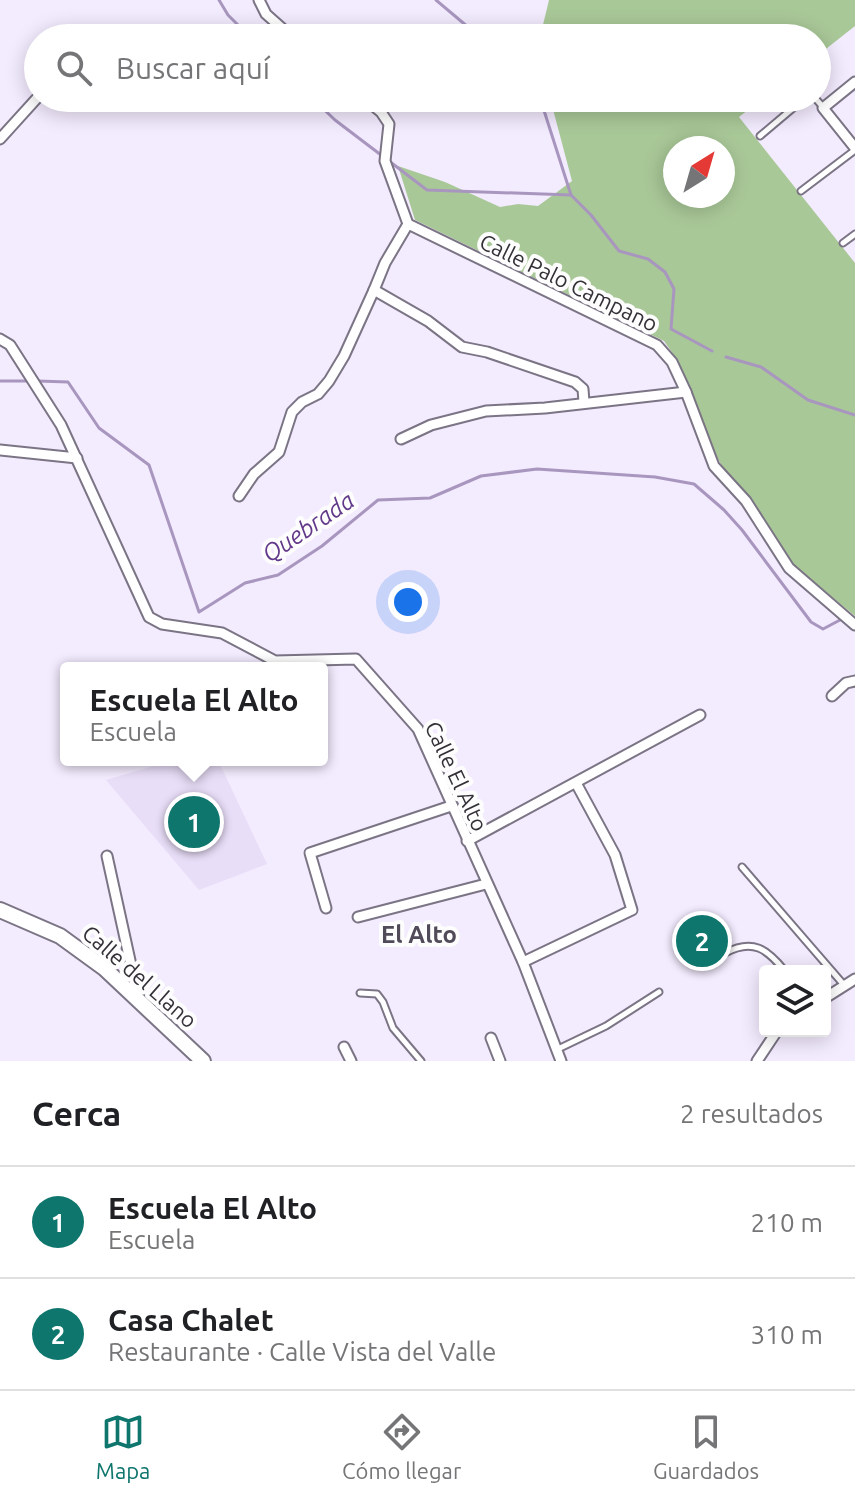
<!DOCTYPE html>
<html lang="es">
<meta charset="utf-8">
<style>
body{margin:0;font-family:Ubuntu,sans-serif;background:#f2f2f2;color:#202124}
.controls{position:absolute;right:24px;bottom:24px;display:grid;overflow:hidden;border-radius:8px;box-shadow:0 4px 20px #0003}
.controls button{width:72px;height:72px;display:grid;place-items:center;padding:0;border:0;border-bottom:2px solid #e0e0e0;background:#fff;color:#202124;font:40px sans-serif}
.compass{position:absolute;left:663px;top:136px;width:72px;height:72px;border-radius:50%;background:#fff;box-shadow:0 4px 20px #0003;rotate:37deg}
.you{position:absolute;left:408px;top:602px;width:28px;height:28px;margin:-20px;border:6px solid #fff;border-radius:50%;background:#1a73e8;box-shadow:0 0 0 12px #1a73e833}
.badge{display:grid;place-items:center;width:52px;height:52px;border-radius:50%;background:#0f766e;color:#fff;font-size:26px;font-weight:700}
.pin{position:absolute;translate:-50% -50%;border:4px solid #fff;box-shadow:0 2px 8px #0006}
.popup{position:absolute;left:60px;top:662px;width:268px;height:104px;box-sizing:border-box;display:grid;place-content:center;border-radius:8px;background:#fff;filter:drop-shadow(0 2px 6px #0005);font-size:26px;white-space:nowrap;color:#757577}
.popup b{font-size:30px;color:#202124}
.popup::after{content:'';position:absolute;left:50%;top:100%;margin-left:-16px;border:16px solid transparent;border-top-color:#fff}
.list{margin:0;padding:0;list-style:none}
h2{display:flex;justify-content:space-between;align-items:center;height:104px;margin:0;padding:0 32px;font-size:34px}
h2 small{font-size:26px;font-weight:400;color:#757577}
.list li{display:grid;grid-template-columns:52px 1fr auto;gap:24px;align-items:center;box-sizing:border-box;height:112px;padding:0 32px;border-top:2px solid #e0e0e0}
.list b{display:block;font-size:30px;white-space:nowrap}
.list p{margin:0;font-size:26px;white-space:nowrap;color:#757577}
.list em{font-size:26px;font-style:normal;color:#757577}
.icon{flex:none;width:44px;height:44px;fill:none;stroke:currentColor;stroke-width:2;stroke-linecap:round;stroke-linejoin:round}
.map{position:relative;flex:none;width:855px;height:1061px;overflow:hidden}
.search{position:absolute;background:#fff;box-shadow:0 4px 20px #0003;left:24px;right:24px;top:24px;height:88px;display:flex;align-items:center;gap:20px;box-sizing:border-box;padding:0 28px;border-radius:44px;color:#757577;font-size:30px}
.sheet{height:328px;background:#fff}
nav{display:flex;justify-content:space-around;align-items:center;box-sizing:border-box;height:112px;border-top:2px solid #e0e0e0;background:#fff;font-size:22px;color:#757577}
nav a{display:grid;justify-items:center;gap:4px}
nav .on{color:#0f766e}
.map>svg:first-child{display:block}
</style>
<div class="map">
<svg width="855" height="1061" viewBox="0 0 855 1061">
<rect width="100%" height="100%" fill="#f3ebfe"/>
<path fill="#e9def8" d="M174 760H218L267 864 199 890 106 780Z"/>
<g fill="#a9c898" fill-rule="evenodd">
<path d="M549 0H855V26L817 56V38H543L542 29Z"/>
<path d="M550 98H763L739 117 855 263V616L792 564 760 512 724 469 715 454 678 361 664 341 415 220 398 166 445 182 500 207 518 204 538 206 572 181ZM675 148H723V196H675Z"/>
</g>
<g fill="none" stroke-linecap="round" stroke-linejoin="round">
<g stroke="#a896bf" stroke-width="3">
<path d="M219 0 228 15 251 38"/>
<path d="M436 0 481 38"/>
<path d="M312 98 335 120 381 155"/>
<path d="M540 98 571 195 591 215 619 251 648 259 665 272 674 289 671 329 712 351"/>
<path d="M389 161 427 190 571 195"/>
<path d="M726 357 761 367 808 400 855 415"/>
<path d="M0 381H28"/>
<path d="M38 381 68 382 99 428 149 465 199 612 245 583 278 575 322 546 378 500 430 498 481 476 537 469 655 477 694 484 724 510 742 530 811 622 823 629 840 620"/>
</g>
<g stroke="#7b7485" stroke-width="9">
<g id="lane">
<path d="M815 98 823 107"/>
<path d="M760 136 805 98"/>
<path d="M801 191 855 150"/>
<path d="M843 243 855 234"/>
<path d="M742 867 844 985"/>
<path d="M725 953C753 938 767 949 785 971"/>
<path d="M360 993 377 994 383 1002 393 1028 421 1061"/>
<path d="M558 1049 606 1026 659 992"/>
</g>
</g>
<g stroke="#7b7485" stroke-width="13">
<g id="street">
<path d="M259 0 266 14 293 38"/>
<path d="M855 82 823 108 855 148"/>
<path d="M364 98 381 112 389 124 385 161 408 224 657 345 672 362 686 392 714 466 746 501 789 568 855 625"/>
<path d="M0 139 38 97"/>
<path d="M408 224 385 263 374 290 428 321 462 347 487 352 575 382 583 389 584 402"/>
<path d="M0 339 10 345 61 425 149 617 162 624 222 633 275 661 356 659 418 729 523 962 561 1061"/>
<path d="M401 439 431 425 486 411 545 408 686 392"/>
<path d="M0 450 77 458"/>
<path d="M239 496 254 474 279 452 292 412 302 402 318 394 329 381 344 356 374 290"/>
<path d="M832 696 846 683 855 681"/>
<path d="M467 841 700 715"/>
<path d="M107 856 138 997"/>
<path d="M326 908 310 853 451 806"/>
<path d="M358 917 486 884"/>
<path d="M523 962 632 910 615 855 576 783"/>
<path d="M825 998 855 979"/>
<path d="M491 1038 500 1061"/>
<path d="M344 1047 351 1061"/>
<path d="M757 1061 777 1031"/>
</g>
</g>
<g stroke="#7b7485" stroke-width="18">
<path id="secondary" d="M0 910 60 936 104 968 203 1061"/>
</g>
<use href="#lane" stroke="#fff" stroke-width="5"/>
<use href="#street" stroke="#fff" stroke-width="9"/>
<use href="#secondary" stroke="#fff" stroke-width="14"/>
</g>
<g text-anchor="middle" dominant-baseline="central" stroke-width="8" stroke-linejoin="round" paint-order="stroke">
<g font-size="22" fill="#333037" stroke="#fdfdfd">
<text transform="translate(569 282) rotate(26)">Calle Palo Campano</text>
<text transform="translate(457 776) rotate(65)">Calle El Alto</text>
<text transform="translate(140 976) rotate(41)">Calle del Llano</text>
</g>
<g font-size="24" font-style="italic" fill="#62398a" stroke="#fdfdfd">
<text transform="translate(308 527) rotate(-34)">Quebrada</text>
</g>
<g font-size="24" font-weight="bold" fill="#504a59" stroke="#fdfdfd">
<text x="419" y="934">El Alto</text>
</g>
</g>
</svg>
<div class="controls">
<button><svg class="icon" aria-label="layers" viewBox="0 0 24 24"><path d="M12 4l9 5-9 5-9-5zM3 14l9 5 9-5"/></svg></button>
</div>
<svg class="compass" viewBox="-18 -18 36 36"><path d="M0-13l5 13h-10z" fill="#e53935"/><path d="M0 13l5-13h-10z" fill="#757577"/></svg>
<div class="you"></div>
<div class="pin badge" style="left:194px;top:822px">1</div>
<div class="popup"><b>Escuela El Alto</b>Escuela</div>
<div class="pin badge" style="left:702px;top:941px">2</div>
<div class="search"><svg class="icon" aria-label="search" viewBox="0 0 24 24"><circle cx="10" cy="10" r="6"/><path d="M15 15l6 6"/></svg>Buscar aquí</div>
</div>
<section class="sheet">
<h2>Cerca<small>2 resultados</small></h2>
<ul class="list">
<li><span class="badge">1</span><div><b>Escuela El Alto</b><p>Escuela</p></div><em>210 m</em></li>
<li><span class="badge">2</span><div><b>Casa Chalet</b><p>Restaurante · Calle Vista del Valle</p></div><em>310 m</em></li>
</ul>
</section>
<nav>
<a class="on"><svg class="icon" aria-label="map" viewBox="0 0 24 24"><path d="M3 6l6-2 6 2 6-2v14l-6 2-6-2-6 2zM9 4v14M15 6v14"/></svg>Mapa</a>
<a><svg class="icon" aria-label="directions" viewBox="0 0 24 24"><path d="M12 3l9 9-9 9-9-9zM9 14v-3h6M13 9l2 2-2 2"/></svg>Cómo llegar</a>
<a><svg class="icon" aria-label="saved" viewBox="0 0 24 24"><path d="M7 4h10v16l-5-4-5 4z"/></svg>Guardados</a>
</nav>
